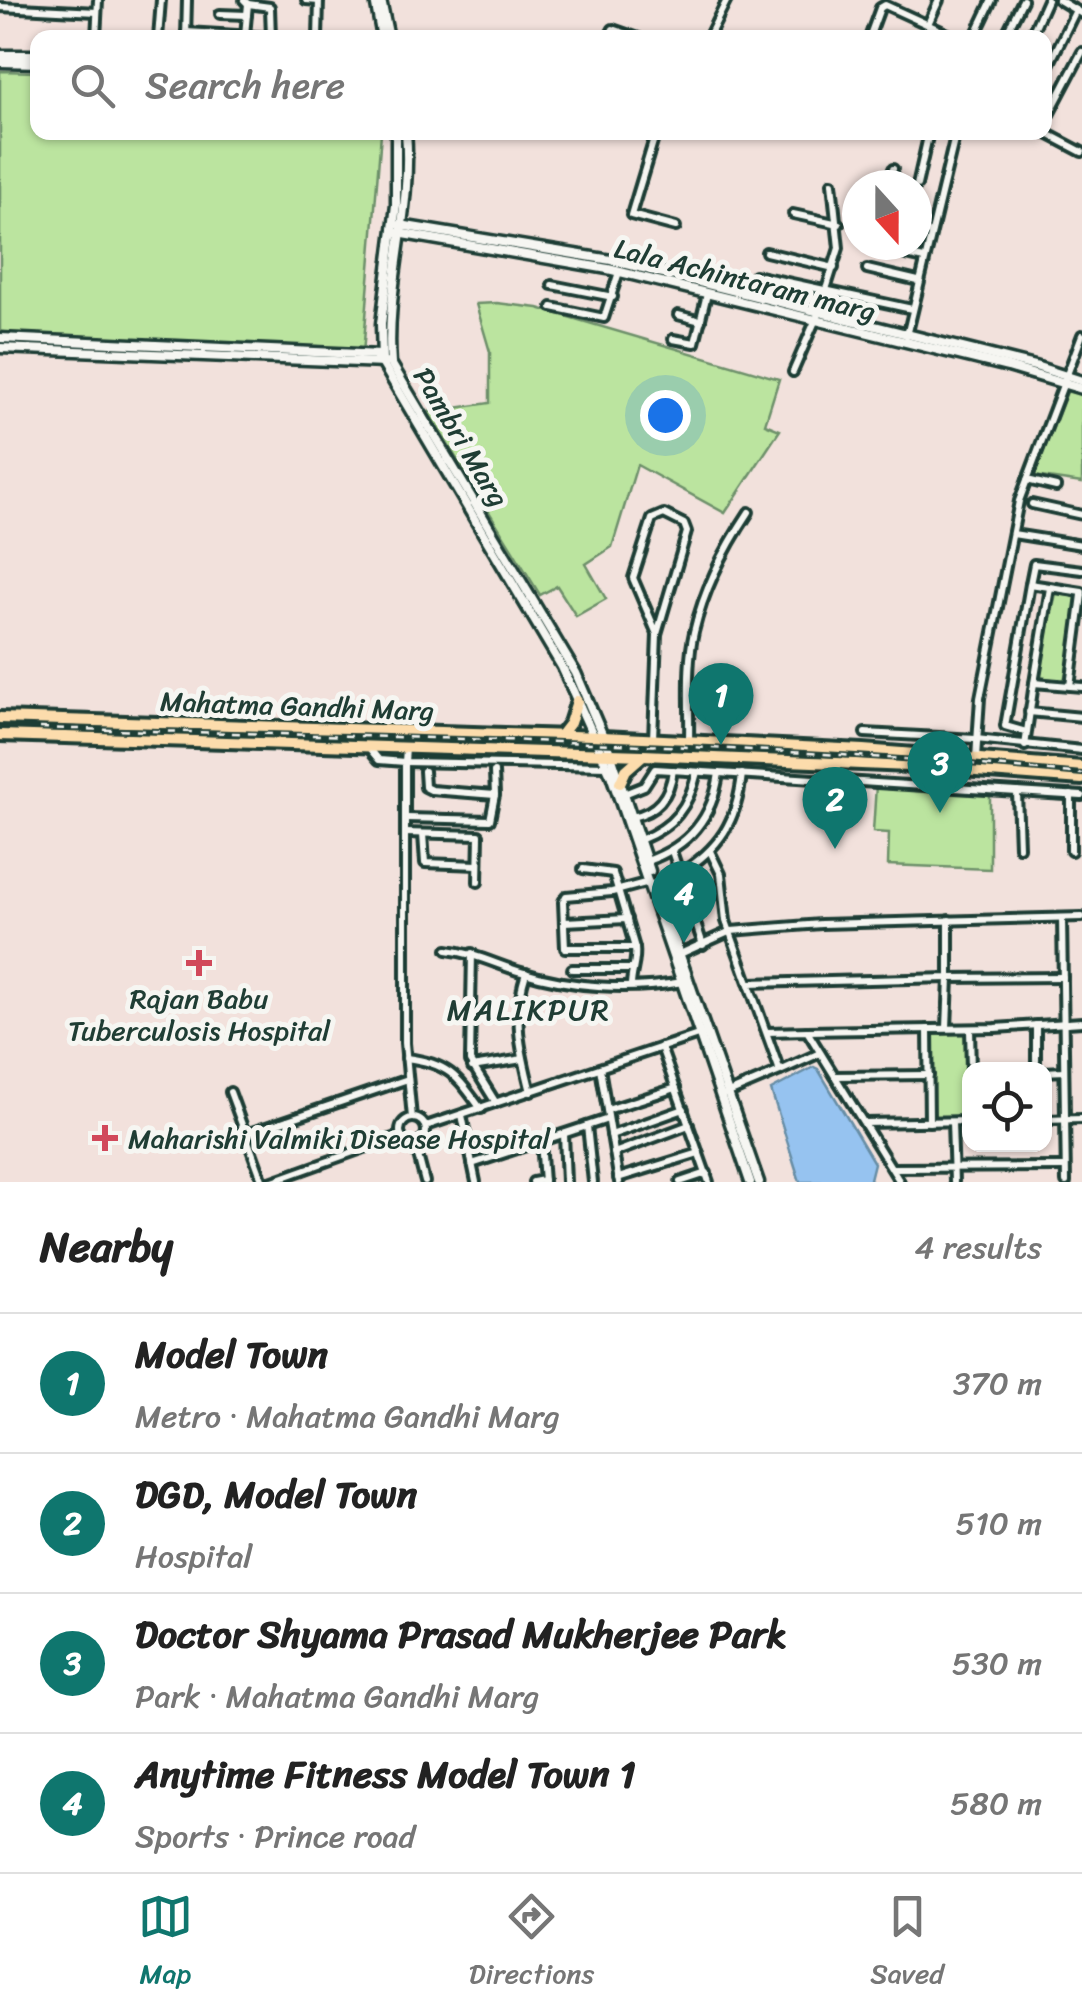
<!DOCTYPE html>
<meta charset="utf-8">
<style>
body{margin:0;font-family:Sriracha,sans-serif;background:#f6f6f6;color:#222}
.controls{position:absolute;right:30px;bottom:30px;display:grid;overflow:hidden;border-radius:20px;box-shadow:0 2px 8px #0004}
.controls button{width:90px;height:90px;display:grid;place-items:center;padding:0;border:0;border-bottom:2px solid #e0e0e0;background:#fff;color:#222;font:50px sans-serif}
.compass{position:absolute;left:842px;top:170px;width:90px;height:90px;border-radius:50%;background:#fff;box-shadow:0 2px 8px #0004;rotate:159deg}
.you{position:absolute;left:665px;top:415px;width:35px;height:35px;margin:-25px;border:8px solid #fff;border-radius:50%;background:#1a73e8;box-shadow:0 0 0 15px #1a73e833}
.badge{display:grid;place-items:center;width:65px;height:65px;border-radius:50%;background:#0f766e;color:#fff;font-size:32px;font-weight:700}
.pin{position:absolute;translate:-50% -82px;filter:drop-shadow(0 2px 5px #0008)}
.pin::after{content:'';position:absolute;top:52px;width:35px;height:30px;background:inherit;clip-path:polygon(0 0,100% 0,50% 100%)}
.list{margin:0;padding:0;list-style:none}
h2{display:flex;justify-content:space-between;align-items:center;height:130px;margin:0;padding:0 40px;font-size:42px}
h2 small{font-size:32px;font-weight:400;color:#767676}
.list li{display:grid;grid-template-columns:65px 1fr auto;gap:30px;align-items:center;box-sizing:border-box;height:140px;padding:0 40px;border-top:2px solid #e0e0e0}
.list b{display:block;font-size:38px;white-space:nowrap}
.list p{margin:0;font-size:32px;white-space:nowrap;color:#767676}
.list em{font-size:32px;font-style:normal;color:#767676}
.icon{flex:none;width:55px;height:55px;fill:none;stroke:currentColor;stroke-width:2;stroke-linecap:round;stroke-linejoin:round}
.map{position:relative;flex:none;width:1082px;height:1182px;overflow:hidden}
.search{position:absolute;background:#fff;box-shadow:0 2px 8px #0004;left:30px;right:30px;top:30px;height:110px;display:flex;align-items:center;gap:25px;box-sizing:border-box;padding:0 35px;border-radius:20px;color:#767676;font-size:38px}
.sheet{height:690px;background:#fff}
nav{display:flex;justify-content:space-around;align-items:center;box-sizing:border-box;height:140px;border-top:2px solid #e0e0e0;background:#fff;font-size:28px;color:#767676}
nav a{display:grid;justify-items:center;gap:5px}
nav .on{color:#0f766e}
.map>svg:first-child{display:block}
</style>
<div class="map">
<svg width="1082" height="1182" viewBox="0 0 1082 1182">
<rect width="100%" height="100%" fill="#f2e1dc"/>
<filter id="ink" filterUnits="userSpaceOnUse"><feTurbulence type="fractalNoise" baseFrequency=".01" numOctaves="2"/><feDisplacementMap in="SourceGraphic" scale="20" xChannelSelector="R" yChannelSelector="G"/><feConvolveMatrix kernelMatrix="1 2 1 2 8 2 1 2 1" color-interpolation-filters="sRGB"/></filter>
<g filter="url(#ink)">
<g fill="#bbe49f" stroke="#6d906a" stroke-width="2.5">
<path d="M0 71 37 72 38 132 381 133 363 354 0 337Z"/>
<path d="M497 303 538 308 779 379 765 424 780 430 725 513 637 465 612 547 586 564 606 599 576 616 557 586 540 595 428 412 490 403V352L476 304Z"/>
<path d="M1068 389 1082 395V483L1034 476Z"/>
<path d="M1056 593 1081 598 1064 681 1039 677Z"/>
<path d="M876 785 990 793V869L888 865 889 833 873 832Z"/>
<path d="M969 1031V1117L931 1118 930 1032Z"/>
</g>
<path fill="#96c3f0" stroke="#668da5" stroke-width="2.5" d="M814 1067 818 1069 874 1163 870 1179 873 1182H800L771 1090Z"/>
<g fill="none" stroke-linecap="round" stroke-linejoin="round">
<g stroke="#1f3d34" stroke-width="14">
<g id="minor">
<path d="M244 0 248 4 270 7 271 38"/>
<path d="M306 0 319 1"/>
<path d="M1059 0 1082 14"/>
<path d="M0 7 97 12"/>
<path d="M220 14 247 15"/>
<path d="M928 24 939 0"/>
<path d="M186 32 286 38"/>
<path d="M245 35 248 4"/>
<path d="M96 38 98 0"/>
<path d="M158 38 161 0"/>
<path d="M186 38 187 0"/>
<path d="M318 38 319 0"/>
<path d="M608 38 613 29 639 38"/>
<path d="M708 38 727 0"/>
<path d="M869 38 880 8 885 5 957 38"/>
<path d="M974 38 992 0"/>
<path d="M1004 38 1023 0"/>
<path d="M1030 38 1047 0"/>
<path d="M1044 75 1076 10"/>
<path d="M1044 124 1082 52"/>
<path d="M656 132 631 215 676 227"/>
<path d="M1044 132 1082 152"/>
<path d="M889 185 893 169"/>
<path d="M917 185 929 132"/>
<path d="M793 214 839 224"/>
<path d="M917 230 931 233"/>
<path d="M871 247 924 259"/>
<path d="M766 252 834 268"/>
<path d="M867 269 918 281"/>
<path d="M755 275 912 309"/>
<path d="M552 285 613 297"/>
<path d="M552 307 604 318 619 272"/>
<path d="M678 315 701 321"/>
<path d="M907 336 956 132"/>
<path d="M673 339 695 343 707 294"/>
<path d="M793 372 819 312 839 248 832 183"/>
<path d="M1027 480 1056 487"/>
<path d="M1032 504 1082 515"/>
<path d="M1013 534 1082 545"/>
<path d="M1030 584 1034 564 1082 570"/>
<path d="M1034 683 1050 588"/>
<path d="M1070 686 1082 595"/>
<path d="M1029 712 1082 717"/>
<path d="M1026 732 1005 726 1030 584 1082 592"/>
<path d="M865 733 976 739 1082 750"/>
<path d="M653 739 657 634 633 578 652 519 664 514 684 524 687 532 657 634"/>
<path d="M689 740C690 705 686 667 694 632 704 589 725 548 749 512"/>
<path d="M1025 746 1034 683 1082 687"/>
<path d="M369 748 379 760 405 762V1043L412 1118"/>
<path d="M406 748 405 762 607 766"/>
<path d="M976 758 980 698 1019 501 1082 335"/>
<path d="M424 771 425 787 431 790 495 795"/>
<path d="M1017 792 1019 847"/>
<path d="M624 794 644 786 655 769 1082 796"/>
<path d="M1071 795V851"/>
<path d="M632 817C658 812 670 795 673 770"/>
<path d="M406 818 490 820 495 795 494 772"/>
<path d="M405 833 479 835 478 882"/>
<path d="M423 834 425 863 478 865"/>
<path d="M640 840C674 827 689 806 697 772"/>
<path d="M672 851 703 945"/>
<path d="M710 851 721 874 726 921 780 1071 820 1053"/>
<path d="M647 861C690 846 713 817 719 773"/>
<path d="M583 869 613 873 635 948H565L563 902 566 896 612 892 649 882"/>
<path d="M679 874C720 848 737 822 742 774"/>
<path d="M1062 918 1066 1182"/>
<path d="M564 922 627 919"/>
<path d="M447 950C474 953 495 964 521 972 572 988 629 991 683 982"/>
<path d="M472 953 470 1061 496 1103"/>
<path d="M680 954 731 931 821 924 1082 917"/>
<path d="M572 969H631"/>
<path d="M526 973C512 1016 520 1049 531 1092"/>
<path d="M750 983 949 978V920"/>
<path d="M631 986C631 972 637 962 635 948"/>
<path d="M947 1028 949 978 1063 977"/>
<path d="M928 1029 929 1122"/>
<path d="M970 1029 971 1070"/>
<path d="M807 1031 995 1028 1082 1022"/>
<path d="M767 1032 807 1031 900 1182"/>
<path d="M661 1047 709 1182"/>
<path d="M406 1058C448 1063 457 1076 481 1109"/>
<path d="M472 1067 523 1059"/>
<path d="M600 1068 619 1182"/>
<path d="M1036 1070V1025"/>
<path d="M1044 1072 1064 1071"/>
<path d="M835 1076 929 1075"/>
<path d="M230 1092 263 1182"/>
<path d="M726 1094 780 1071"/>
<path d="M607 1110 676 1088"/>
<path d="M462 1115 476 1182"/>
<circle cx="413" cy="1131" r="13"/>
<path d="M1044 1120 1082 1119"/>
<path d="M952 1122 954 1182"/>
<path d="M865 1123 970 1121"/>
<path d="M426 1126 701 1034"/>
<path d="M587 1126 593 1182"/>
<path d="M246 1134 408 1079"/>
<path d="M564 1134 566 1182"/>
<path d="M611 1135 684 1109"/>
<path d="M541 1141 544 1182"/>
<path d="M415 1144 425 1182"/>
<path d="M614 1153 689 1125"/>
<path d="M472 1164 608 1119"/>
<path d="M892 1168 1065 1167"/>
<path d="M618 1178 699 1153"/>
<path d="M270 1182 401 1135"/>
<path d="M533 1182 544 1180"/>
<path d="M680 1182 707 1173"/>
</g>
</g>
<g stroke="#1f3d34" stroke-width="15">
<g id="tertiary">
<path d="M375 0 382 38"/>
<path d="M381 0 389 38"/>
<path d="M0 55H38"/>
<path d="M0 62 38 63"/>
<path d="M396 132V205L381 324 382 363 562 667 611 775 750 1182"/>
<path d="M406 132C413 210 385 286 391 363L576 673 611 755 650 871"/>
<path d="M400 225 611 260 1035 366 1082 381"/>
<path d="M398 233 608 269 1008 367 1082 389"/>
<path d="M0 338 381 355"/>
<path d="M0 348 385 363"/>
<path d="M655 884 759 1182"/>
</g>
</g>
<g stroke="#1f3d34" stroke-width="18">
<g id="primary">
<path d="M0 718 603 737 863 750 1082 767"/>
<path d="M0 735 643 755 910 766 1082 779"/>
<path d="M560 736 570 723 577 701"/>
<path d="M620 783 626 770 642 756"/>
</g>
</g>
<use href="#minor" stroke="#f6f6f2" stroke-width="6"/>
<use href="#tertiary" stroke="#f6f6f2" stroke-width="8"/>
<use href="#primary" stroke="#fcdcac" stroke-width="10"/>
<g stroke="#1f3d34" stroke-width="6">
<path id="rail" d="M40 728C387 738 736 740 1082 774"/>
</g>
<use href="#rail" stroke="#f6f6f2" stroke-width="2.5" stroke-dasharray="8" stroke-linecap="butt"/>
</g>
</g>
<g fill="#d1495b" stroke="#f6f6f2" stroke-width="4">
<path d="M194 948h10v10h10v10h-10v10h-10v-10h-10v-10h10z"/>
<path d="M100 1123h10v10h10v10h-10v10h-10v-10h-10v-10h10z"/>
</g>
<g text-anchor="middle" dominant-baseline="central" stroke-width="10" stroke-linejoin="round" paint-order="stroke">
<g font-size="28" fill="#1f3d34" stroke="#f6f6f2">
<text transform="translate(745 280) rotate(14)">Lala Achintaram marg</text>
<text transform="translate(461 437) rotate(59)">Pambri Marg</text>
<text transform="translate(297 706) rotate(2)">Mahatma Gandhi Marg</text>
</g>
<g font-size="28" fill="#1f3d34" stroke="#f6f6f2">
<text x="199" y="998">Rajan Babu<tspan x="199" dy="32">Tuberculosis Hospital</tspan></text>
<text x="128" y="1138" text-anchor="start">Maharishi Valmiki Disease Hospital</text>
</g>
<g font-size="30" letter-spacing="2.5" fill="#1f3d34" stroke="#f6f6f2">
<text x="529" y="1010">MALIKPUR</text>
</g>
</g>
</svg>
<div class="controls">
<button><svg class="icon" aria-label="locate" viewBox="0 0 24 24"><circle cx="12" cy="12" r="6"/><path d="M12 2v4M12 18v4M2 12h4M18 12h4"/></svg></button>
</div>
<svg class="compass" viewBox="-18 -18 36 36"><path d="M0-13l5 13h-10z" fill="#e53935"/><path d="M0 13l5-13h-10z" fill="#767676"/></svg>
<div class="you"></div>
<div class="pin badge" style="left:721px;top:745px">1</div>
<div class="pin badge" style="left:835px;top:849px">2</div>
<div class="pin badge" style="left:940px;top:813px">3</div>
<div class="pin badge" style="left:684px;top:943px">4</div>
<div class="search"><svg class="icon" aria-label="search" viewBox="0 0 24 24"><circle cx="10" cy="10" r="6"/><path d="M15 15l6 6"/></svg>Search here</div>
</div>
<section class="sheet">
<h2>Nearby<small>4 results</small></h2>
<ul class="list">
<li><span class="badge">1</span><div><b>Model Town</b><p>Metro · Mahatma Gandhi Marg</p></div><em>370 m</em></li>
<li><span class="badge">2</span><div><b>DGD, Model Town</b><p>Hospital</p></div><em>510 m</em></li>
<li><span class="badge">3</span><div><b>Doctor Shyama Prasad Mukherjee Park</b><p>Park · Mahatma Gandhi Marg</p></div><em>530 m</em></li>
<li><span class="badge">4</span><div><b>Anytime Fitness Model Town 1</b><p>Sports · Prince road</p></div><em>580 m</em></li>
</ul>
</section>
<nav>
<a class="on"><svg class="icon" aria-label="map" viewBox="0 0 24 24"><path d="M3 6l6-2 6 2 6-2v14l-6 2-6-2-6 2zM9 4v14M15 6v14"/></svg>Map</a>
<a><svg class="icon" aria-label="directions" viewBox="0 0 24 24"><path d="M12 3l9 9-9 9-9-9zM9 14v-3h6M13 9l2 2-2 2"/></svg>Directions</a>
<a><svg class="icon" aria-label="saved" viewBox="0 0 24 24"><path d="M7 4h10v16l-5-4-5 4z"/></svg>Saved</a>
</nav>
